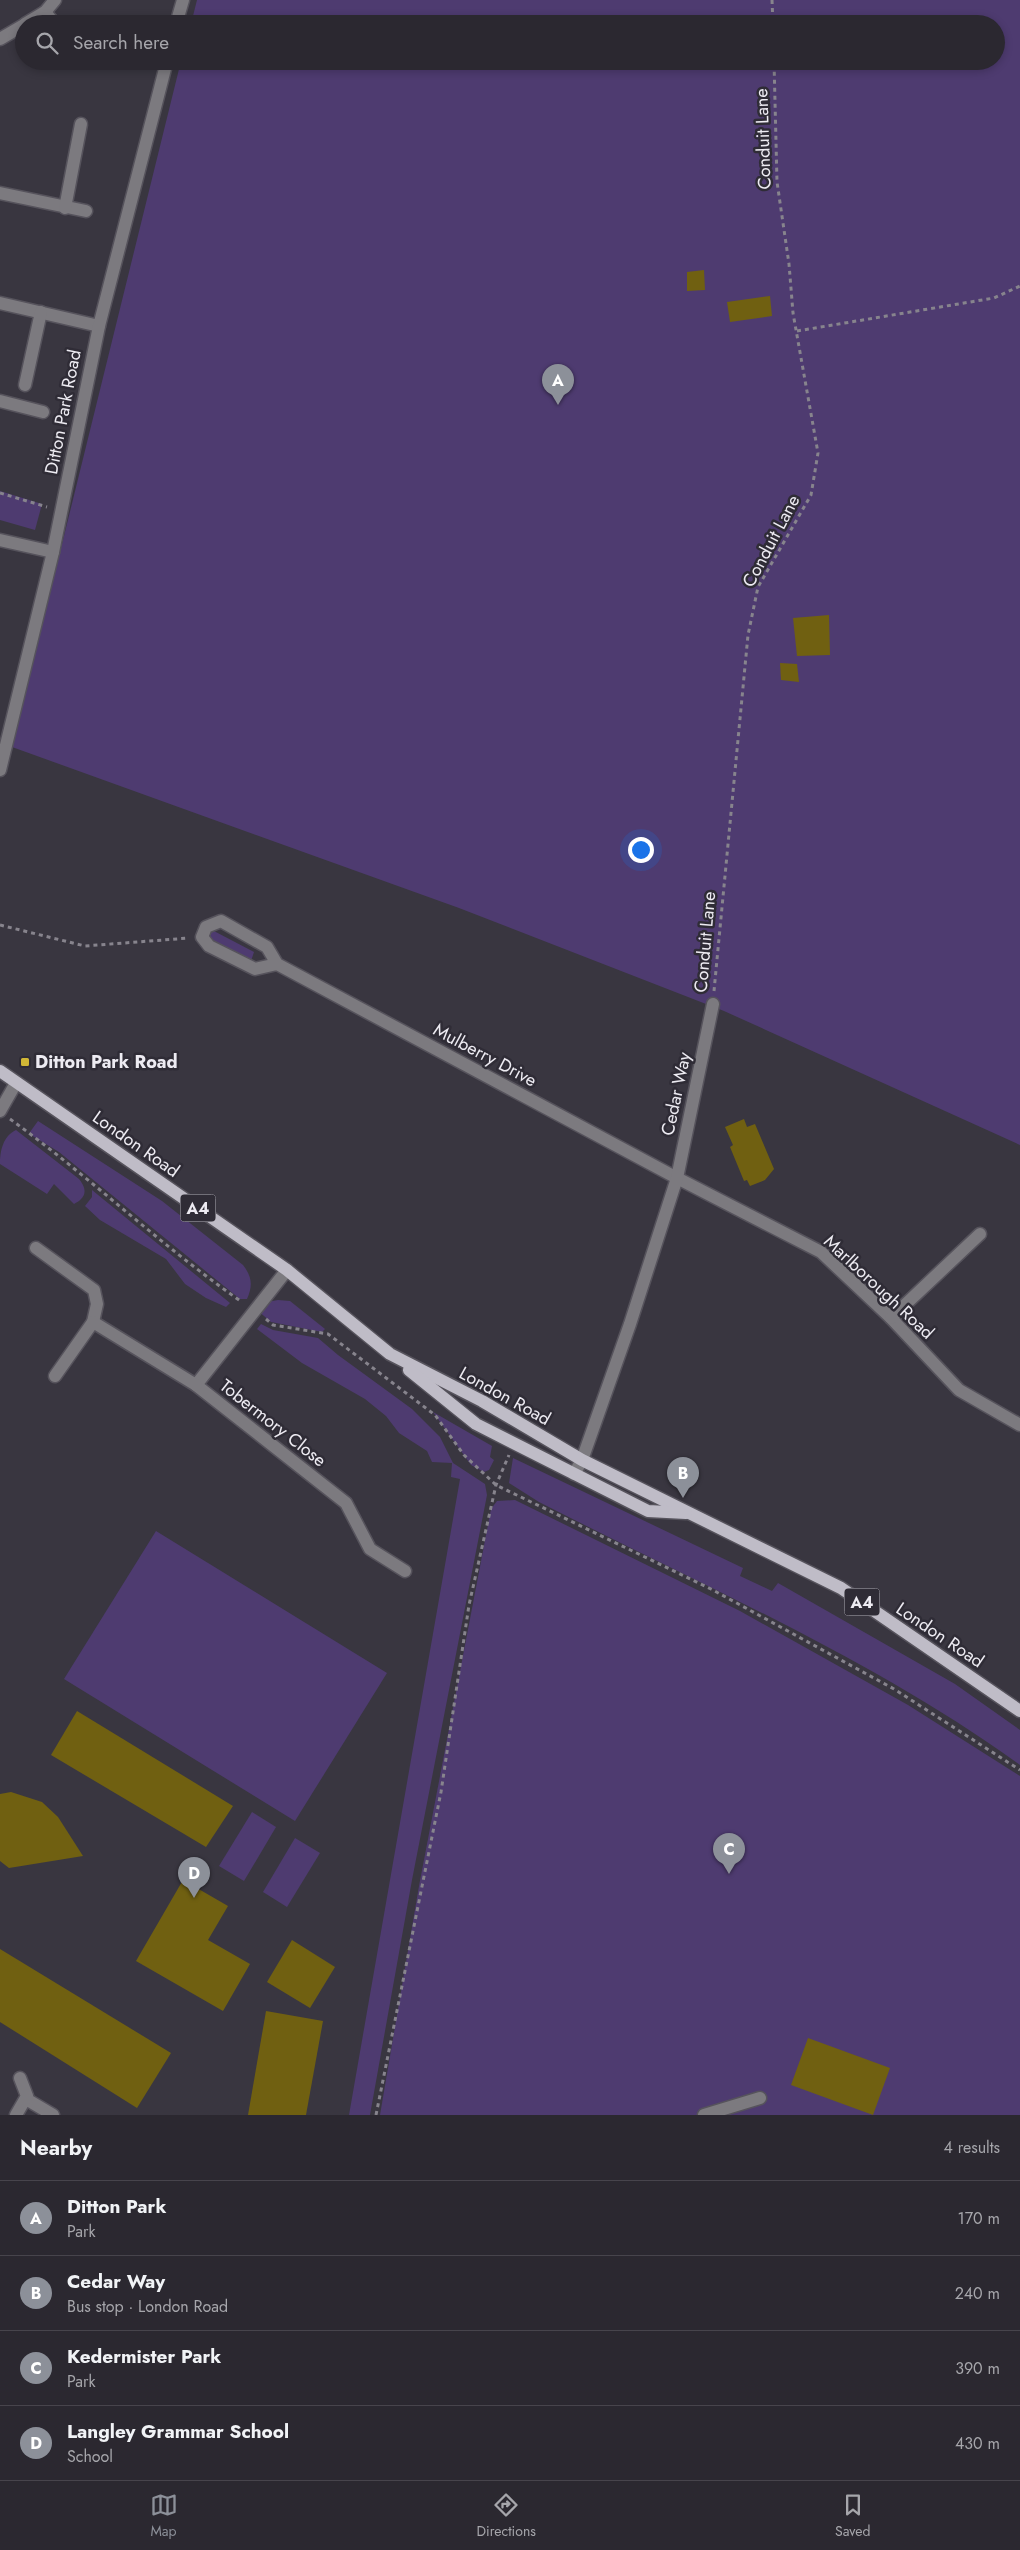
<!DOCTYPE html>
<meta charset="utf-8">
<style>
body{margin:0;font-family:Jost,sans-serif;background:#333038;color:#f1f3f6}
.you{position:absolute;left:640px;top:849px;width:18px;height:18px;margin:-12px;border:4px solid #fff;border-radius:50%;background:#1a73e8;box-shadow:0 0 0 8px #1a73e833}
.badge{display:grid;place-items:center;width:32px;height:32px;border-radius:50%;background:#8c9099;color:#fff;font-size:16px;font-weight:700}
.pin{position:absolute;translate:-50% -41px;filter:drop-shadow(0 1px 2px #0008)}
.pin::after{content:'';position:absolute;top:26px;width:18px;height:15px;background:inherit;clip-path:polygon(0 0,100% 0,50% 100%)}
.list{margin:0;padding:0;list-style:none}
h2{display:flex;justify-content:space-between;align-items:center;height:65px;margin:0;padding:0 20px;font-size:21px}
h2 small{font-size:16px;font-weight:400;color:#a6a6ab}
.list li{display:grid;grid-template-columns:32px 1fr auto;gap:15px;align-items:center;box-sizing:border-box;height:75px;padding:0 20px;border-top:1px solid #47444c}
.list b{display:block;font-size:19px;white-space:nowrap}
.list p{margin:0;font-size:16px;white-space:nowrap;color:#a6a6ab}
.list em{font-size:16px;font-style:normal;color:#a6a6ab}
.icon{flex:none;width:28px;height:28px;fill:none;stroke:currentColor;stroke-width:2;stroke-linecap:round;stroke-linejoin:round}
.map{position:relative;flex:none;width:1020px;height:2115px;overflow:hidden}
.search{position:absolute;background:#2b2830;box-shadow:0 2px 8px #0003;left:15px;right:15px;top:15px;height:55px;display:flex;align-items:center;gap:12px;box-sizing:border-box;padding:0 18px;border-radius:28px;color:#a6a6ab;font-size:19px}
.sheet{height:365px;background:#2b2830}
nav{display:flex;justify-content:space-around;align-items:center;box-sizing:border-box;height:70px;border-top:1px solid #47444c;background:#2b2830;font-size:14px;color:#a6a6ab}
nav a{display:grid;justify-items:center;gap:2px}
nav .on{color:#8c9099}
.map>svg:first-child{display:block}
</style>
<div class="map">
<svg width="1020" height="2115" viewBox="0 0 1020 2115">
<rect width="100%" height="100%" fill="#393640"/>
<g fill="#4e3b70">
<path d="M197 0H1020V1145L724 1011 459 908 12 747 181 61H996V24H191Z"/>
<path d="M0 491 42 504 35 530 0 520Z"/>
<path d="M212 930 254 952 251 961 208 938Z"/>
<path d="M38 1121 162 1201 243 1265C252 1277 253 1285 247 1299H240L59 1152 31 1135 30 1132Z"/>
<path d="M16 1130 79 1179C88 1190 86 1198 74 1204L54 1184 47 1194 0 1164C0 1151 3 1136 16 1130Z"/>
<path d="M92 1190 230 1303 226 1307 206 1298 185 1284 166 1259 100 1220 85 1206 92 1197Z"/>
<path d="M278 1300 290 1301 325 1329 322 1332 271 1322 257 1310 267 1302Z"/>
<path d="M261 1324 273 1330 318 1338 338 1355 412 1409 440 1437 453 1463 485 1484 487 1495 412 1880 370 2115H349L460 1479 451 1477 452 1463 432 1462 427 1451 399 1433 386 1416 365 1399 302 1363 257 1329Z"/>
<path d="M433 1412 492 1446 490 1457 494 1460 489 1470 484 1472 471 1465Z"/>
<path d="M513 1458 743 1568 740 1576 772 1591 778 1583 955 1684 1020 1730V1765C872 1658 701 1585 539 1502L509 1483Z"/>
<path d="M515 1500 740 1611 908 1705 1020 1776V2115H380L419 1886 491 1509 497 1501Z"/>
<path d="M156 1531 387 1673 295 1821 64 1679Z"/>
<path d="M252 1812 276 1827 244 1881 219 1866Z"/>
<path d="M295 1838 320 1853 287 1907 263 1892Z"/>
</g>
<g fill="#706011">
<path d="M704 270 705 290 687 291V272Z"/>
<path d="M770 296 772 316 730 322 727 302Z"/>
<path d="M829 615 830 655 797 656 793 618Z"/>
<path d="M780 663 797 664 799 682 781 680Z"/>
<path d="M744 1119 747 1127 755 1124 774 1169 765 1180 750 1186 747 1180 744 1181 730 1147 733 1145 725 1127Z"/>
<path d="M77 1711 233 1806 206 1847 51 1755Z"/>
<path d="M11 1792 42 1802 58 1817 83 1856 9 1868 0 1861V1794Z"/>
<path d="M183 1880 228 1906 208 1940 250 1964 223 2011 136 1961Z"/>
<path d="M292 1940 335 1967 310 2008 267 1982Z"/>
<path d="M0 1949 171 2053 137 2108 0 2022Z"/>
<path d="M266 2011 323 2021 306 2115H248Z"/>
<path d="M808 2038 890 2068 873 2115 791 2085Z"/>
</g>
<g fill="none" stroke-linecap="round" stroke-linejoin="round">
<g stroke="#56535c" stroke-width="15">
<g id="minor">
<path d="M45 12 55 24"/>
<path d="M25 24 45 12 55 0"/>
<path d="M176 24 183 0"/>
<path d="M0 39 24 25"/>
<path d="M0 193 86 211"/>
<path d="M65 208 81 124"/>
<path d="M0 303 99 326"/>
<path d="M25 385 41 312"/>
<path d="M0 401 43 412"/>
<path d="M0 540 53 552"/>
<path d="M0 770 53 552 99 326 167 61"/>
<path d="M277 964 267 947 221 921 206 927 202 937 209 946 255 969 277 964 677 1178 821 1252 891 1318 959 1390 1020 1425"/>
<path d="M0 1111 16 1083"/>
<path d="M36 1248 94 1290 97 1304 93 1322"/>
<path d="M287 1270 196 1385 346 1503 370 1549 405 1571"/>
<path d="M891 1318 980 1234"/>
<path d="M55 1376 93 1322 196 1385"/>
<path d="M574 1474 582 1460 630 1324 677 1178 713 1004"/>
<path d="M26 2099 53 2115"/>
<path d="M16 2115 27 2096 20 2078"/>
<path d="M704 2115 760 2098"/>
</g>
</g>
<g stroke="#56535c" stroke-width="15">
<g id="major">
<path d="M0 1071 287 1270 390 1354 482 1401 582 1460 841 1588 1020 1711"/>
<path d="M409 1370 476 1424 648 1511 686 1513"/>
</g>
</g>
<g stroke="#87848d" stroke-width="3" stroke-dasharray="4 4" stroke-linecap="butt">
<path d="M772 0 773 24"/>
<path d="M797 331 994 298 1020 286"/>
<path d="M0 493 47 507"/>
<path d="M0 925 85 946 189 938"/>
<path d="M714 991 748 635 758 587 811 495 818 453 793 313 789 264 777 182 774 61"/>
<path d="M10 1119C90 1177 161 1246 242 1302"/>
<path d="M266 1319 273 1325 328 1334 435 1415 464 1455 496 1485 711 1589 894 1689 1020 1770"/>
<path d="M376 2115 441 1792 469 1605 496 1485 509 1455"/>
</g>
<use href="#minor" stroke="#7c7a7f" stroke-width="12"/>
<use href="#major" stroke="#bfbcc7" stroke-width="12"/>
</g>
<rect fill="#d1b736" stroke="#2f2c36" stroke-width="2" x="20" y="1057" width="10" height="10" rx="2.5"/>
<g text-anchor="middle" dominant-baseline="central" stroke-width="5" stroke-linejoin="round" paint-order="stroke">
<g fill="#2f2c36" stroke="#b4b2ba" stroke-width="1">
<rect x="180.5" y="1194.5" width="35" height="27" rx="4"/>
<rect x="844.5" y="1588.5" width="35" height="27" rx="4"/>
</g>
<g font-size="16" font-weight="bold" fill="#edebf2">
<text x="198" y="1208">A4</text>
<text x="862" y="1602">A4</text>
</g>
<g font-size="18" fill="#edebf2" stroke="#2f2c36">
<text transform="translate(763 139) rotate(-92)">Conduit Lane</text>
<text transform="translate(63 412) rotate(-79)">Ditton Park Road</text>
<text transform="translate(771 541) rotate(-62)">Conduit Lane</text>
<text transform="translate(705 942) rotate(-85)">Conduit Lane</text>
<text transform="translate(485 1055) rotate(28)">Mulberry Drive</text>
<text transform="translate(676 1094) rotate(-78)">Cedar Way</text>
<text transform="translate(136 1144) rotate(35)">London Road</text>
<text transform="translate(879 1287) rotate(43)">Marlborough Road</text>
<text transform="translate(505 1396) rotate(29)">London Road</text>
<text transform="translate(273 1423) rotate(38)">Tobermory Close</text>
<text transform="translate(940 1635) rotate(34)">London Road</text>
</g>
<g font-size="18" font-weight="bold" fill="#edebf2" stroke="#2f2c36" text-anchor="start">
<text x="35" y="1062">Ditton Park Road</text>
</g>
</g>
</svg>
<div class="you"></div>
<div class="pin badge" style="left:558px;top:405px">A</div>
<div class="pin badge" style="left:683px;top:1498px">B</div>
<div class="pin badge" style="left:729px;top:1874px">C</div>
<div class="pin badge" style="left:194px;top:1898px">D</div>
<div class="search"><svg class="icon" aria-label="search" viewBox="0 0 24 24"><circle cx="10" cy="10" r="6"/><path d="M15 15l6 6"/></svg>Search here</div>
</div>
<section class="sheet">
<h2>Nearby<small>4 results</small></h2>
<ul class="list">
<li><span class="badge">A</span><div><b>Ditton Park</b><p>Park</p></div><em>170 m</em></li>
<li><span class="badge">B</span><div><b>Cedar Way</b><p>Bus stop · London Road</p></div><em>240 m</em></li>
<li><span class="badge">C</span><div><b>Kedermister Park</b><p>Park</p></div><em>390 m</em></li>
<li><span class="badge">D</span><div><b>Langley Grammar School</b><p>School</p></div><em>430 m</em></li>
</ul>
</section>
<nav>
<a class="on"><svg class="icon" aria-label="map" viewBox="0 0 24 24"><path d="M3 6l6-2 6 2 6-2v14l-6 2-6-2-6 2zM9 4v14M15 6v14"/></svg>Map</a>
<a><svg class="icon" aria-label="directions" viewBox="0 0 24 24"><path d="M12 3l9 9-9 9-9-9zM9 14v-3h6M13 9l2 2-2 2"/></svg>Directions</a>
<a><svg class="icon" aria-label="saved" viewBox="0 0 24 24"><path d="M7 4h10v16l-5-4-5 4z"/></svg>Saved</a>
</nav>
